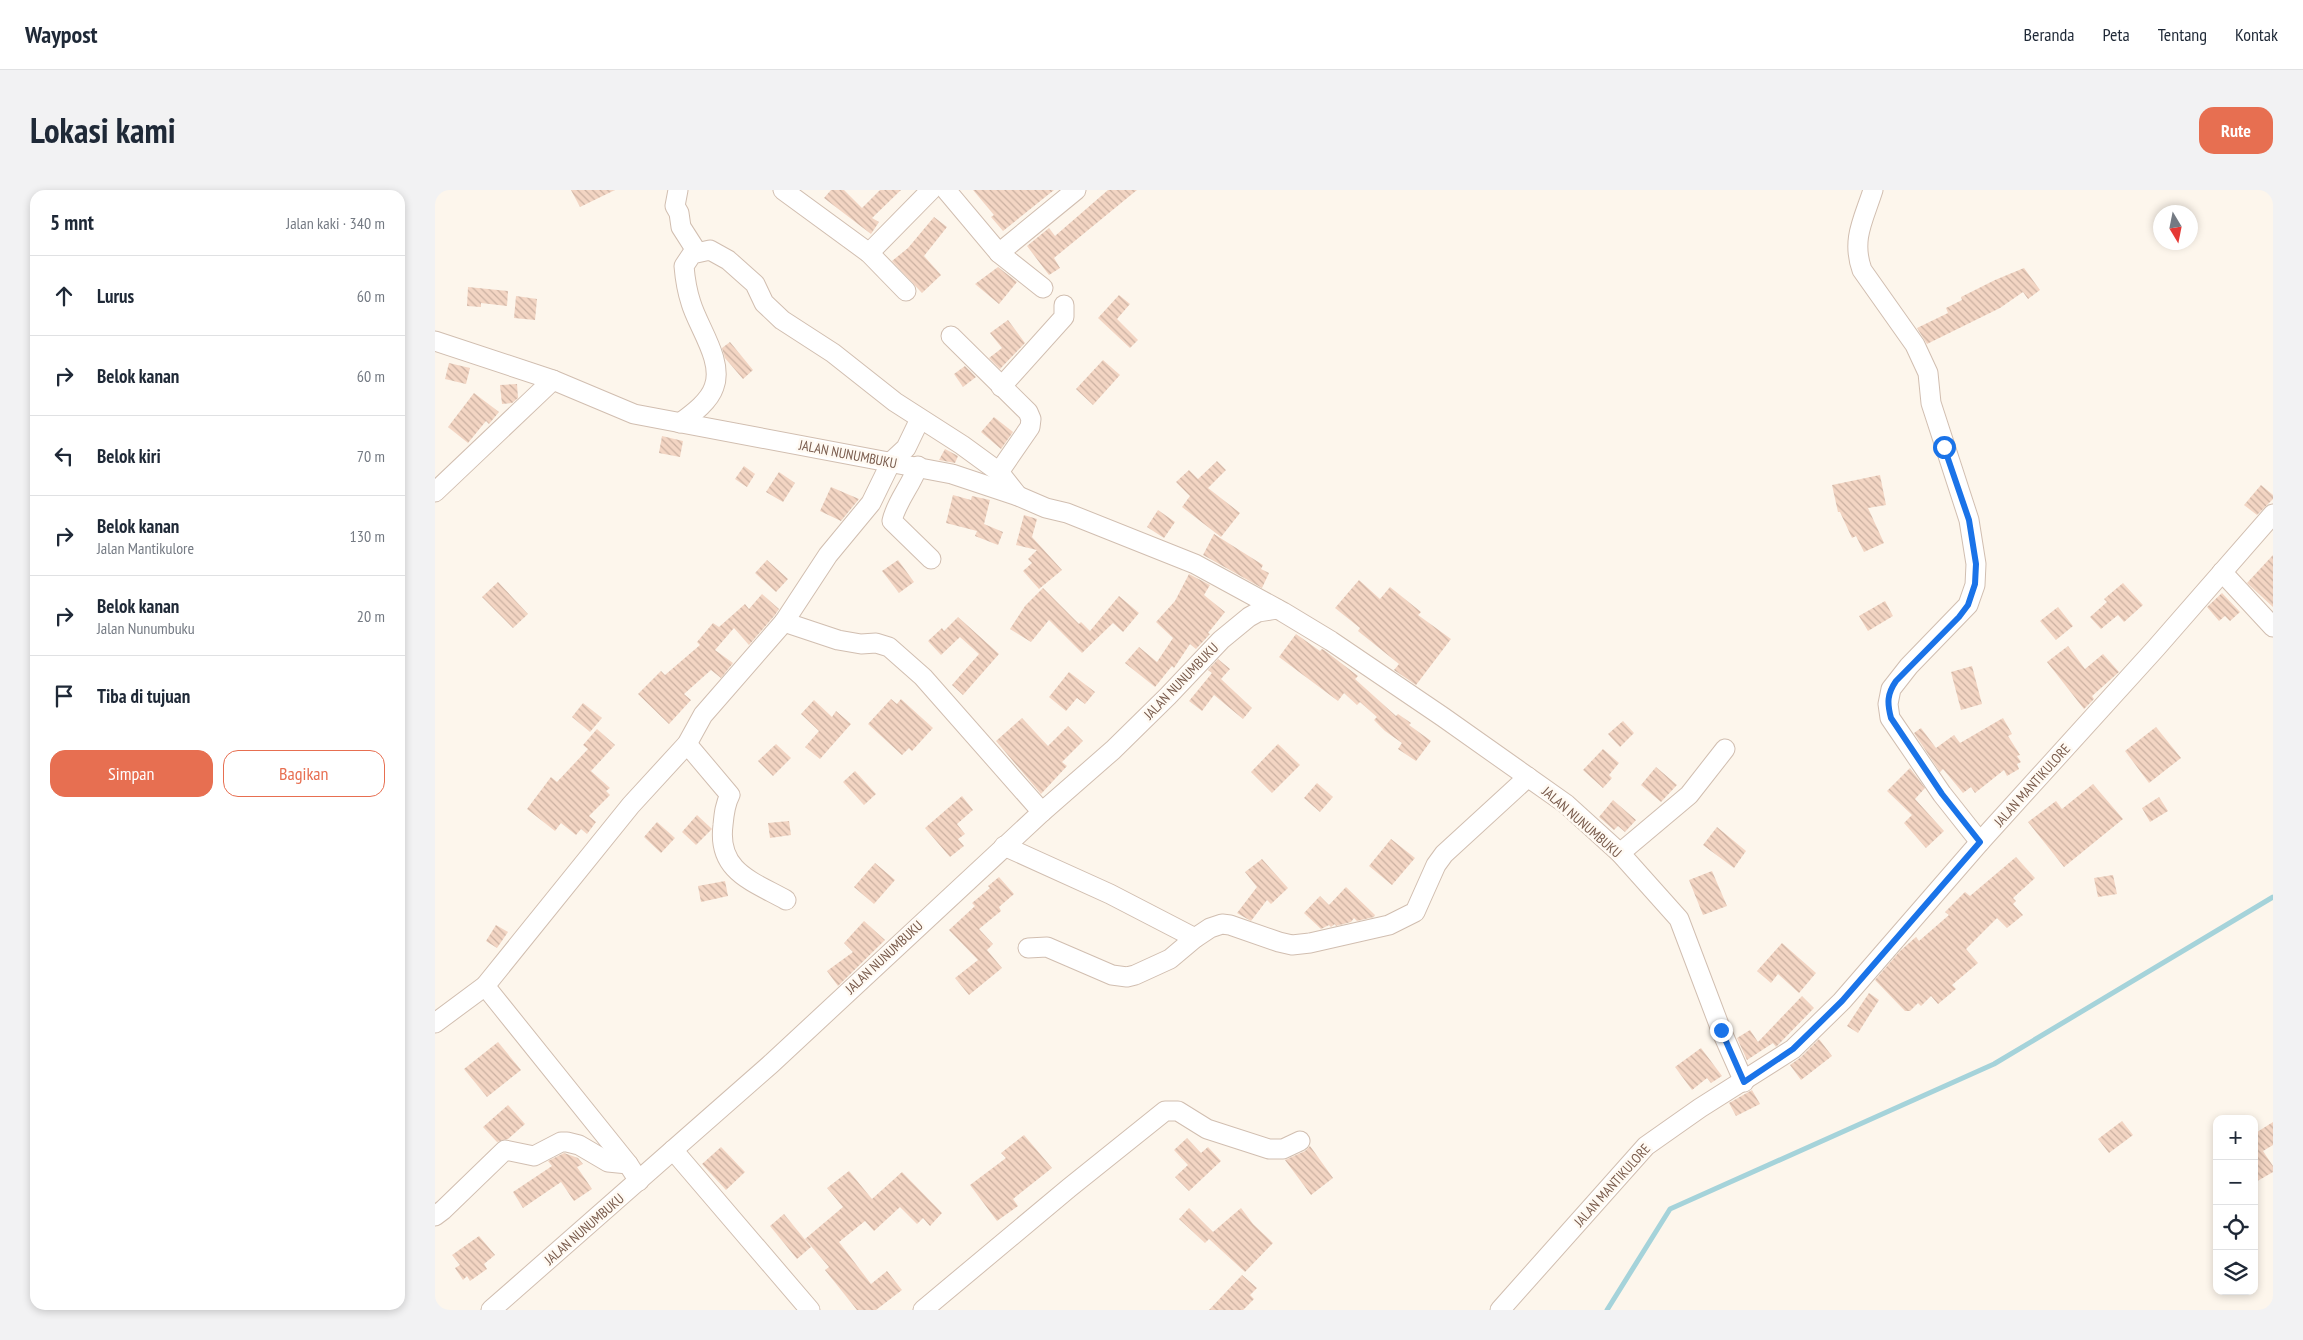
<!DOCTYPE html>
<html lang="id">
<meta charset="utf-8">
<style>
body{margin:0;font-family:"PT Sans Narrow",sans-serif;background:#f2f2f3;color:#1f2937}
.controls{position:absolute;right:15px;bottom:15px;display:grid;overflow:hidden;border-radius:10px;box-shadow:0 2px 8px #0003}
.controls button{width:45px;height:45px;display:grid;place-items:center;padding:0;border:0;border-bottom:1px solid #e0e1e3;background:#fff;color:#1f2937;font:25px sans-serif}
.compass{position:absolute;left:1718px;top:15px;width:45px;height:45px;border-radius:50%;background:#fff;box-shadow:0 2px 8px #0003;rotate:170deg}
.stop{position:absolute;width:15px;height:15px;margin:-11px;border:4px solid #1a73e8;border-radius:50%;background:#fff}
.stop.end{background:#1a73e8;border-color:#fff;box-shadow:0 1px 5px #0008}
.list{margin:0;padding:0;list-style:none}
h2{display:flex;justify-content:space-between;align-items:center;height:65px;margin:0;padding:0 20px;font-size:21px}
h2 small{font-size:16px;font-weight:400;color:#747a83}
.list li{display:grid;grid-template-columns:32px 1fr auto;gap:15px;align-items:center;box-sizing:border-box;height:80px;padding:0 20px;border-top:1px solid #e0e1e3}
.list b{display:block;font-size:19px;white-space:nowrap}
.list p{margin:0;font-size:16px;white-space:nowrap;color:#747a83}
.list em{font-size:16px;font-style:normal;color:#747a83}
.actions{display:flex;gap:10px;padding:15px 20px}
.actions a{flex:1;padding:11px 0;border:1px solid #e76f51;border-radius:15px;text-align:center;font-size:18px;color:#e76f51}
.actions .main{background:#e76f51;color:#fff}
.icon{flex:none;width:28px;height:28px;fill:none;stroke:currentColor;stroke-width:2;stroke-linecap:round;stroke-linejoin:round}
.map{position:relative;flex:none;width:1838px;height:1120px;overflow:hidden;border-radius:15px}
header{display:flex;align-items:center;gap:30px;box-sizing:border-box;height:70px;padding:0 25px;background:#fff;border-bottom:1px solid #e0e1e3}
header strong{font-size:24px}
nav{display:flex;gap:28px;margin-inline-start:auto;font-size:18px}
.intro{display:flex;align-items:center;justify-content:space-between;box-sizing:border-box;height:120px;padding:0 30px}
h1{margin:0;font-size:35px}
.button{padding:12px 22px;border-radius:15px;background:#e76f51;color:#fff;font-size:18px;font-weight:700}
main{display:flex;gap:30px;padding:0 30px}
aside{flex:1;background:#fff;border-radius:15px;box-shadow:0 2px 8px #0003}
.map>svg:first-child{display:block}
</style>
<header>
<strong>Waypost</strong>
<nav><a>Beranda</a><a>Peta</a><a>Tentang</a><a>Kontak</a></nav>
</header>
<div class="intro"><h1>Lokasi kami</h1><a class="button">Rute</a></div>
<main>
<aside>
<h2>5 mnt<small>Jalan kaki · 340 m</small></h2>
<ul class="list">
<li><svg class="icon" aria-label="ahead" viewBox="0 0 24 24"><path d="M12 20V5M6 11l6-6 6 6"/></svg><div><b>Lurus</b></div><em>60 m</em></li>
<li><svg class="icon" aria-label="right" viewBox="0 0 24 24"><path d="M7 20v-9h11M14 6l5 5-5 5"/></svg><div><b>Belok kanan</b></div><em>60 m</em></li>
<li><svg class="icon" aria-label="left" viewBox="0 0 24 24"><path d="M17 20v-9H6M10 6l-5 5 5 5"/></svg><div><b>Belok kiri</b></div><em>70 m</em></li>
<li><svg class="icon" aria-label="right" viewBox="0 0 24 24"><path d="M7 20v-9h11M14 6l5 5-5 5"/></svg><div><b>Belok kanan</b><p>Jalan Mantikulore</p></div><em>130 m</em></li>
<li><svg class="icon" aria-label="right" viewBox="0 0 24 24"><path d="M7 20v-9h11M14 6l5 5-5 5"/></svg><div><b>Belok kanan</b><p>Jalan Nunumbuku</p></div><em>20 m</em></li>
<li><svg class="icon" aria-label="arrive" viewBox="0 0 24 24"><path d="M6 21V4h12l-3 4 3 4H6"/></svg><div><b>Tiba di tujuan</b></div></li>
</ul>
<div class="actions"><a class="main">Simpan</a><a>Bagikan</a></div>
</aside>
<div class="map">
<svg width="1838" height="1120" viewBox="0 0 1838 1120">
<defs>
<pattern id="building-back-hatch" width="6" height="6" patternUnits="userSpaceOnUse" patternTransform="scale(1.25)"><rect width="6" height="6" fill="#f3d5c3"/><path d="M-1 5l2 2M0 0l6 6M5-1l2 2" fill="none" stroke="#cab0a1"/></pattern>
</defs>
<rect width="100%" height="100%" fill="#fdf6ec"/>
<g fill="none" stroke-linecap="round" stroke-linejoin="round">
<path stroke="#a5d3da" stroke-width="5" d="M1172 1120 1235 1019 1559 874 1838 707"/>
</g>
<g fill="url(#building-back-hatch)">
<path d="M136 0H180L145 17Z"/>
<path d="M396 0H409L427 18 445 0H466L437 28 444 32 436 44 389 8Z"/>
<path d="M538 0H619L568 41 556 27 559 25Z"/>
<path d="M673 0H702L619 68 625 78 614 85 592 56 614 38 620 46Z"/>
<path d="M499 27 512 37 489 66 506 85 487 103 457 71 473 58Z"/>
<path d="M563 77 582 92 564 114 540 94Z"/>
<path d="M1589 78 1605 100 1593 109 1588 102 1565 118 1492 154 1482 138 1513 123 1511 118 1527 110 1526 107 1560 90Z"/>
<path d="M33 97 73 101 72 116 46 113V117L32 116Z"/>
<path d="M684 105 695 114 682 129 703 150 695 158 663 128Z"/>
<path d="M81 106 102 109 100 130 79 128Z"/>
<path d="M573 130 590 153 565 179 554 168 567 158 555 143Z"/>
<path d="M295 152 318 180 308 189 290 168 287 158Z"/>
<path d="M668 170 685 185 658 215 641 199Z"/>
<path d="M14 173 35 178 31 194 10 189Z"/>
<path d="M530 176 541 187 528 197 519 184Z"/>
<path d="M82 194 83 208 77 213 67 214 65 195Z"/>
<path d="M39 203 64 222 54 234 51 231 33 253 13 237Z"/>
<path d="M559 227 578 242 566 259 546 242Z"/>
<path d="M227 246 248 251 245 267 224 263Z"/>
<path d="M510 259 523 266 520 273 504 270Z"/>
<path d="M782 271 791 280 773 298 805 323 786 347 747 317 755 306 741 292 754 280 763 289Z"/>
<path d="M309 276 320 284 312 297 300 289Z"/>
<path d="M344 282 360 293 348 312 331 302Z"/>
<path d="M1445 285 1451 315 1433 318 1449 353 1429 362 1421 346 1417 348 1405 322H1403L1397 295Z"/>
<path d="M1826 295 1838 305V309L1822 325 1809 315Z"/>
<path d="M396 297 424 309 406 331 385 321Z"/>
<path d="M518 305 536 310 537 306 555 310 549 334 568 342 563 355 540 346 542 341 511 333Z"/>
<path d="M723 320 740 332 729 348 712 337Z"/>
<path d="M589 325 602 329 597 347 627 380 604 399 588 381 597 373 593 369 602 360 581 355Z"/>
<path d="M779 344 828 375 826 379 834 383 827 398 768 365Z"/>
<path d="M1838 365V417L1812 393Z"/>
<path d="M332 370 353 389 341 402 320 383Z"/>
<path d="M463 370 479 392 464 403 447 381Z"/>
<path d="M754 384 775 395 769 405 790 422 773 443 775 444 761 459 755 454 739 478 737 476 720 497 690 473 704 457 722 472 738 448 721 432 740 411Z"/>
<path d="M924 390 945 409 955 397 986 422 983 425 1016 449 981 495 959 480 964 474 923 441 925 438 900 418Z"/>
<path d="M63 392 93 424 78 438 47 407Z"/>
<path d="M1688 393 1708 415 1689 432 1683 425 1666 439 1655 427 1672 412 1669 409Z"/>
<path d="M608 398 644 434 646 432 655 441 684 406 704 423 688 442 678 433 647 463 614 430 596 452 575 439 590 416Z"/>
<path d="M1787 403 1805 422 1795 431 1790 426 1784 431 1772 417Z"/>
<path d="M327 404 344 419 340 425 314 455 299 438 280 460 298 473 286 488 276 480 249 504 256 510 234 534 203 504 226 481 230 485 265 455 262 452 278 433 284 437 310 414 314 419Z"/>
<path d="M1450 411 1458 426 1433 441 1424 426Z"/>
<path d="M1623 417 1638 436 1621 450 1605 431Z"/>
<path d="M523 427 564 464 528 505 517 495 544 464 525 447 506 465 493 451 507 438 509 441Z"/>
<path d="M861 444 885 461 887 459 889 460 923 486 920 489 961 526 963 524 976 533 974 535 996 551 981 571 963 559 967 553 950 541 939 530 942 527 925 512 922 515 909 503 903 511 844 467Z"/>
<path d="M1633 456 1650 479 1668 464 1684 482 1657 506 1659 509 1649 519 1612 472Z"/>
<path d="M783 469 795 479 786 489 817 518 808 529 779 505 767 521 754 511 777 483 773 480Z"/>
<path d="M1537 476 1547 514 1526 520 1516 482Z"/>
<path d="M634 482 660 502 650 514 642 508 631 521 614 507Z"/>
<path d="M456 509 462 514 466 509 498 538 477 561 474 558 467 565 433 534Z"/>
<path d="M379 510 397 527 401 521 416 534 385 569 370 557 384 541 366 524Z"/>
<path d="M148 513 167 528 155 542 137 527Z"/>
<path d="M587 528 613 556 633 536 648 551 627 572 632 576 606 604 561 551Z"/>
<path d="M1568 528 1577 544 1573 546 1585 565 1582 566 1586 572 1582 574 1584 579 1572 586 1569 580 1540 603 1536 597 1528 603 1508 579 1505 582 1479 543 1486 538 1501 558 1519 545 1525 553Z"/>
<path d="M1188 531 1199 543 1185 557 1173 544Z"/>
<path d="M1721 537 1746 568 1714 593 1690 561Z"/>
<path d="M162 539 180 555 156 581 175 598 171 601 175 605 154 626 161 632 152 644 146 639 141 645 126 633 120 641 92 619 116 587 122 592 153 559 148 555Z"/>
<path d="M341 554 356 568 338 586 323 571Z"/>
<path d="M843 554 865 575 837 603 816 582Z"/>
<path d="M1168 559 1184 573 1174 585 1177 588 1168 598 1148 580Z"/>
<path d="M1221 577 1242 595 1226 612 1206 595Z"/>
<path d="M1475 578 1490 598 1480 609 1509 641 1491 658 1469 633 1477 625 1452 601Z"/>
<path d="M420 581 441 604 429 615 408 592Z"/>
<path d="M882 593 898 607 885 622 869 608Z"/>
<path d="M1658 594 1688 629 1629 677 1593 632 1621 611 1627 619Z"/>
<path d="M527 606 538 620 522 634 530 644 523 649 529 656 515 667 490 638Z"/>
<path d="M1724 607 1733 621 1715 632 1707 618Z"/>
<path d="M1178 610 1201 630 1190 642 1183 636 1179 640 1164 627Z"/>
<path d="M262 625 277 639 261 655 247 642Z"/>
<path d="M354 631 356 645 335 648 333 633Z"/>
<path d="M222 632 240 648 226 663 209 647Z"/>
<path d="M1282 637 1311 661 1299 678 1268 655Z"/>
<path d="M956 649 980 668 957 695 934 676Z"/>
<path d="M1581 667 1600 688 1578 708 1581 711 1578 714 1588 725 1572 738 1562 728 1531 759 1543 773 1517 795 1521 799 1503 814 1496 806 1486 816 1483 813 1475 821H1470L1440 790 1465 761 1481 747 1484 751 1514 725 1510 722 1530 702 1535 706Z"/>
<path d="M827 669 853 698 836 714 832 710 816 731 802 723 822 697 810 682Z"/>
<path d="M440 673 460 690 439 714 419 697Z"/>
<path d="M1277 681 1292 716 1268 725 1254 690Z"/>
<path d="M1678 685 1682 704 1663 707 1659 688Z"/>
<path d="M564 687 579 704 564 717 566 721 544 739 558 754 552 760 567 778 534 805 520 788 543 770 514 740 540 716 537 713 555 698 553 696Z"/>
<path d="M290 691 293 706 266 712 263 696Z"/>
<path d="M911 697 940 725 939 727 922 731 919 728 916 732 901 736 900 734 896 737 894 735 886 739 869 723 885 706 894 715Z"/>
<path d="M429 731 450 750 403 796 392 781 418 762 409 753Z"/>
<path d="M61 735 73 742 62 758 51 751Z"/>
<path d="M1347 753 1381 783 1364 803 1343 784 1336 793 1322 781Z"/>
<path d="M1434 803 1444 810 1423 843 1412 836Z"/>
<path d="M1367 806 1379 818 1343 855 1341 857 1338 853 1312 870 1302 848 1315 840 1323 852Z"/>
<path d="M1384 849 1397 866 1366 890 1355 875 1366 867Z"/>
<path d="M63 852 86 880 52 907 29 879Z"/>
<path d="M1266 858 1287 886 1276 893 1272 888 1257 900 1240 877Z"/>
<path d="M1317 900 1325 914 1301 926 1294 913Z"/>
<path d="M73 915 90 934 73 949 62 952 48 937Z"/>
<path d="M1687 931 1698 945 1674 963 1663 949Z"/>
<path d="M1838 932V955L1828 961 1838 976V982L1819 993V944Z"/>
<path d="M589 945 617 978 578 1009 583 1016 562 1031 535 995 571 968 566 963Z"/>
<path d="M752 948 766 963 773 957 786 971 754 1001 740 987 753 975 739 960Z"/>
<path d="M875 956 898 988 876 1005 850 970 870 961Z"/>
<path d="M286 957 310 982 291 1000 267 974Z"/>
<path d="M129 963 143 968 148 974 142 977 157 999 139 1011 126 992 88 1018 78 1002 117 976 113 971Z"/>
<path d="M414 981 437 1009 467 982 507 1023 495 1036 488 1028 482 1034 465 1017 439 1041 430 1031 404 1052 436 1094 452 1081 467 1100 441 1120H422L390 1080 394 1077 370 1049 408 1017 392 998Z"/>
<path d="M754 1018 778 1042 806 1018 818 1034 838 1053 810 1082 774 1049 770 1053 744 1029Z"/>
<path d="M349 1024 376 1057 362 1069 335 1036Z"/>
<path d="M44 1046 60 1065 49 1074 52 1079 35 1091 32 1086 28 1090 20 1078 25 1075 17 1065Z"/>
<path d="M807 1085 822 1098 815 1105 819 1109 808 1120H774Z"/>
</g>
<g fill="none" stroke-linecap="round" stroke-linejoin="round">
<g stroke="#d1beb0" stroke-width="21">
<g id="minor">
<path d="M243 0 240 16 244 23 246 37 262 62"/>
<path d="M348 0 434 63 471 101"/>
<path d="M511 0 564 63 608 98"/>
<path d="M1438 0C1429 29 1416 49 1427 80L1480 155 1493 183 1496 213 1534 330 1541 374 1540 395 1533 415 1474 476 1456 499 1453 514 1455 528 1507 604 1545 652"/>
<path d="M434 63 496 0"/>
<path d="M564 63 641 0"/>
<path d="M516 146 593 222 596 229 595 237 564 282"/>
<path d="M0 151 118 190 199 224 517 284 583 306 611 318 632 323 760 374 848 422 896 451 1008 527 1131 614 1185 663 1244 729 1286 840 1309 892"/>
<path d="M566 197 629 127V115"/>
<path d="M245 233C257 224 274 212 279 197 289 171 263 137 256 113 252 101 250 88 249 76L257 64 275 60 293 70 320 94 329 113 347 130 398 163 460 212 527 255 564 282 583 306"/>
<path d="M483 276C476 296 461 312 457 331L496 369"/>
<path d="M0 302 118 190"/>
<path d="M1787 382 1838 437"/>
<path d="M349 432 403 450 426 454 441 453 454 457 488 487 607 622"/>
<path d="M252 554 295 605C290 614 289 624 288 635 282 681 317 691 351 710"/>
<path d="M569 656 675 704 760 748"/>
<path d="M1185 663 1254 605 1290 559"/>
<path d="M593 758 612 757 677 785 692 787 700 785 735 769 760 748 775 738 787 734 795 735 844 752 857 755 875 753 954 735 980 722 1001 675 1009 664 1093 587"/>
<path d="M50 796 193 974 204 991"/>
<path d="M0 833 50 796 196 615 252 554 268 525 349 432 393 365 436 313 456 272 471 258 485 229"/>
<path d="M238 960 375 1120"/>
<path d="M0 1026 8 1020 70 960 99 966 126 952H132L144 955 173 972 193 974"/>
<path d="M56 1120 337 873 607 622 678 560 733 506 786 450 814 427 823 422 842 419"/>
<path d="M488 1120 634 998 730 921H743L772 939 834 959H848L865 951"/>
<path d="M1065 1120 1211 956 1265 918 1358 859 1407 811 1545 652 1721 458 1838 324"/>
</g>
</g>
<use href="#minor" stroke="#fff" stroke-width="19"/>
</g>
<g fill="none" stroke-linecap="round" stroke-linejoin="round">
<path stroke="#1a73e8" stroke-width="6" d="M1286 840 1309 892 1358 859 1407 811 1545 652 1507 604 1456 528C1452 513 1452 504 1461 491L1524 427 1533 415 1540 394 1541 374 1534 330 1509 257"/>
</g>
<g text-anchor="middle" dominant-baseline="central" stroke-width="5" stroke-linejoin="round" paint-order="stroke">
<g font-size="14" fill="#7a5c4d" stroke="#fffaf3">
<text transform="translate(413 264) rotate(11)">JALAN NUNUMBUKU</text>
<text transform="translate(746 491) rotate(-46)">JALAN NUNUMBUKU</text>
<text transform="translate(1597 595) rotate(-48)">JALAN MANTIKULORE</text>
<text transform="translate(1147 632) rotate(41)">JALAN NUNUMBUKU</text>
<text transform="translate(449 767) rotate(-43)">JALAN NUNUMBUKU</text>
<text transform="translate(1177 995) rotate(-48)">JALAN MANTIKULORE</text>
<text transform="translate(149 1039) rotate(-41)">JALAN NUNUMBUKU</text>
</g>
</g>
</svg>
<div class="controls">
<button>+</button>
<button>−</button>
<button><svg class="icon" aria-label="locate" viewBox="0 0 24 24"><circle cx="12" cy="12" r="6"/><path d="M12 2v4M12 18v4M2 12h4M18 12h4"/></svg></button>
<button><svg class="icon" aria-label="layers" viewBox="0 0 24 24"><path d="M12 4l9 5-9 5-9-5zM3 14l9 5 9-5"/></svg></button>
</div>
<svg class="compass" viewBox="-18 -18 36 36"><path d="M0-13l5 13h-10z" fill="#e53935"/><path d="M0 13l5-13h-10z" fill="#747a83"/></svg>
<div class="stop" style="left:1509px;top:257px"></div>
<div class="stop end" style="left:1286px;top:840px"></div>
</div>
</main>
